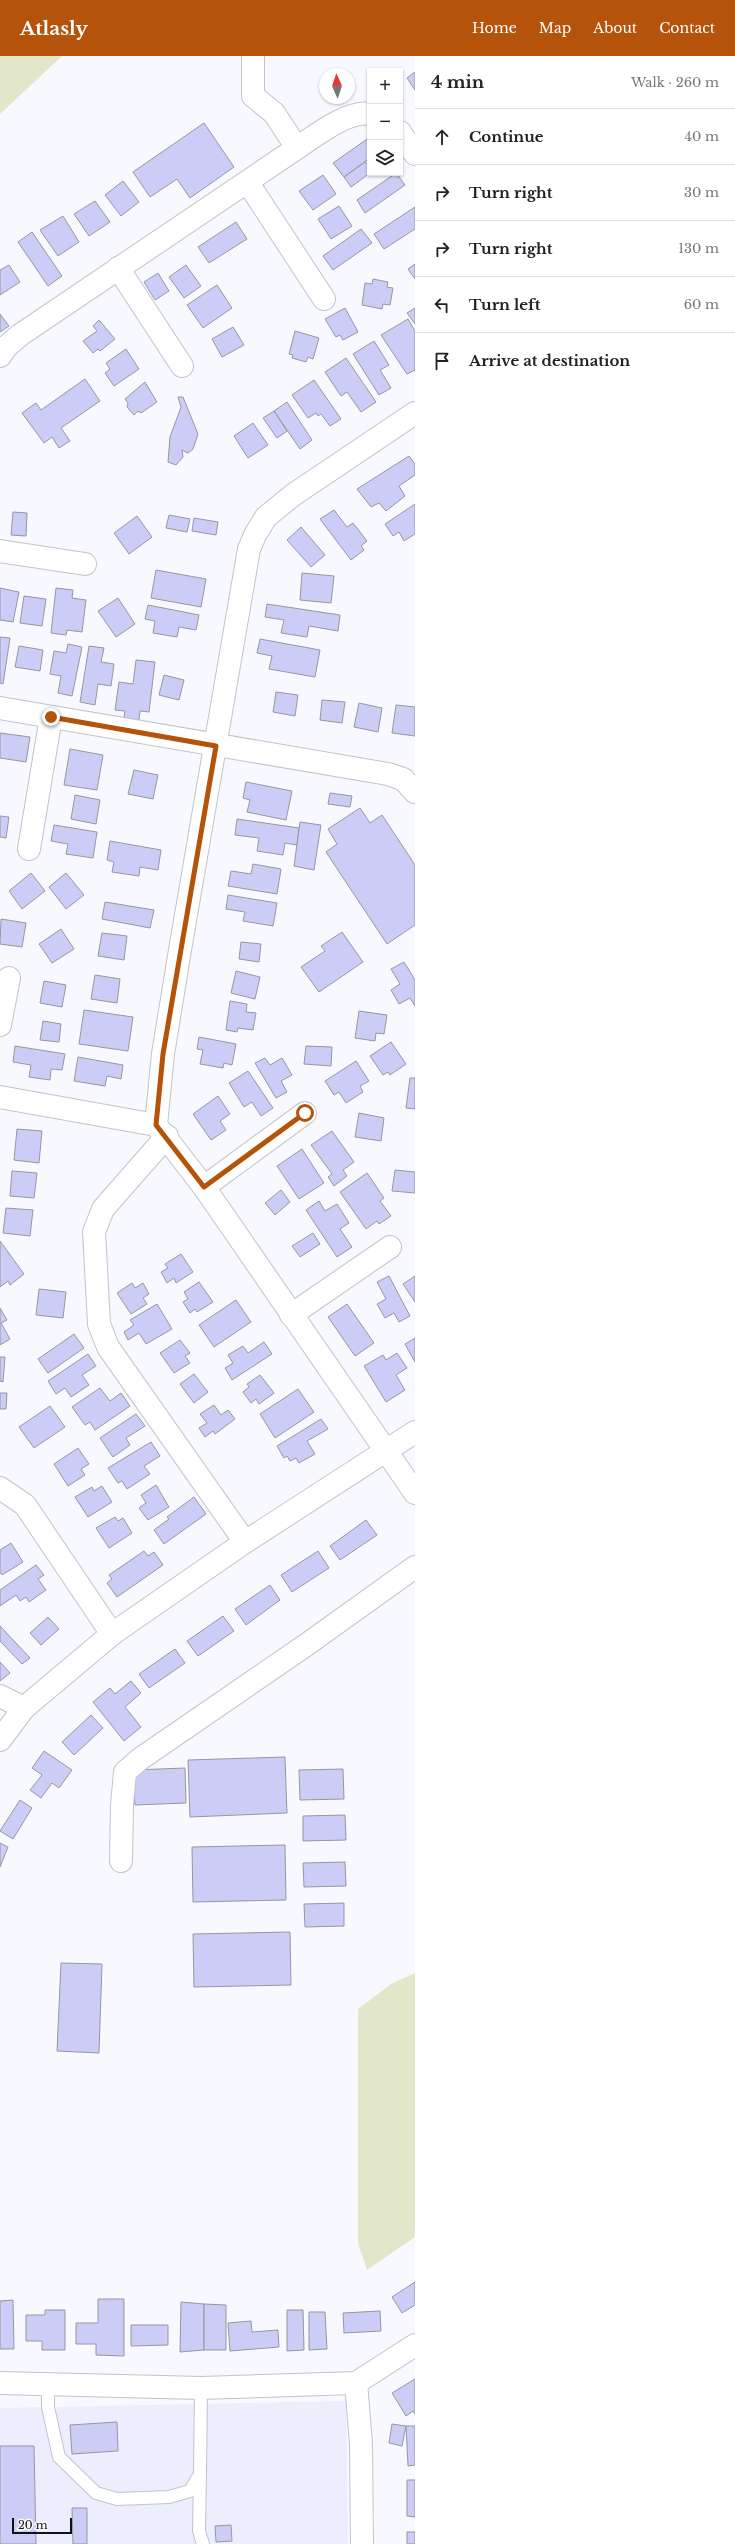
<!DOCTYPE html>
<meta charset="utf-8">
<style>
body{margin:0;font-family:"Libre Baskerville",serif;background:#f2f2f2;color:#222}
.controls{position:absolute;right:12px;top:12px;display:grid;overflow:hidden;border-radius:0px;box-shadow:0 1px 3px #0004}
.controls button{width:36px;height:36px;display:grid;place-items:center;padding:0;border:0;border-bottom:1px solid #e0e0e0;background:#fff;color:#222;font:20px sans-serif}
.compass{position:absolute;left:319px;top:12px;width:36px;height:36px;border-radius:50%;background:#fff;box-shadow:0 1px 3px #0004;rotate:357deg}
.scale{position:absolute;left:12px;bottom:10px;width:60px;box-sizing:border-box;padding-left:4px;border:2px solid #101113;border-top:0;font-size:11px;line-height:14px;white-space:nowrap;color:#101113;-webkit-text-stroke:3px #f8f9ff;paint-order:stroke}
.stop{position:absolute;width:12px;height:12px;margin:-9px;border:3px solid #b45309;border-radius:50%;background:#fff}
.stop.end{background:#b45309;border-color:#fff;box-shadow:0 1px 4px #0008}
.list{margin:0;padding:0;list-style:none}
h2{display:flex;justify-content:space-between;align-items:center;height:52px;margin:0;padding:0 16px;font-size:17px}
h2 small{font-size:13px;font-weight:400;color:#767676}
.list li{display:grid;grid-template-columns:26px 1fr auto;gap:12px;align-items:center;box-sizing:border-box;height:56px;padding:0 16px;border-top:1px solid #e0e0e0}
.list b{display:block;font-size:15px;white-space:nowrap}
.list em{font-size:13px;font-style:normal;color:#767676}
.icon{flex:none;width:22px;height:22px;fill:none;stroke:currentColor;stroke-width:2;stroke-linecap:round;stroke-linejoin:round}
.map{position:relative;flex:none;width:415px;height:2488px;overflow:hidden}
header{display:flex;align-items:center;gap:24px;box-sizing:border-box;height:56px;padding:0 20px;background:#b45309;color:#fff}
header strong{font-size:19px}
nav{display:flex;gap:22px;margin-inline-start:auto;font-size:14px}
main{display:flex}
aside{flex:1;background:#fff}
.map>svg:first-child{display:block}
</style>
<header>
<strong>Atlasly</strong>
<nav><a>Home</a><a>Map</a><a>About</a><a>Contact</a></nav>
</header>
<main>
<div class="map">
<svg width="415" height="2488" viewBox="0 0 415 2488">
<rect width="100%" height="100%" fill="#f8f9ff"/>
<path fill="#edeefd" d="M346 2345 348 2488H0V2352Z"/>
<g fill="#e1e7c8">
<path d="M0 0H62L0 58Z"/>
<path d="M415 1917V2181L367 2214 358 2187V1953L391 1928Z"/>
</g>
<g fill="#cccdf6" stroke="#96979e">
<path d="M415 16V34L407 22Z"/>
<path d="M204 67 234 111 190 142 177 123 150 141 133 116Z"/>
<path d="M370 81V102L344 121 333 107Z"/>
<path d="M365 106 370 112V117L351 131 344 121Z"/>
<path d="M396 117 405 129 365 157 357 144Z"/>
<path d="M323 119 336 138 313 154 299 135Z"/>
<path d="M123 125 139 146 121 160 105 139Z"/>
<path d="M95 145 110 166 89 180 74 158Z"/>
<path d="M339 150 352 170 331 183 318 163Z"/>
<path d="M415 151V173L384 193 374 178Z"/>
<path d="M63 160 79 186 58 200 40 174Z"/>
<path d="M236 166 247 183 209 207 198 191Z"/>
<path d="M361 173 372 187 333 214 323 200Z"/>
<path d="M32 176 62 220 48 230 18 186Z"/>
<path d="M415 208V223L408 213Z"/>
<path d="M9 209 20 226 0 239V214Z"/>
<path d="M186 209 201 230 184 242 169 221Z"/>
<path d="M158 217 169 235 155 244 144 226Z"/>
<path d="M373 223 388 226 387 231 393 232 390 249 383 248 382 253 362 249 365 227 372 228Z"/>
<path d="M217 229 232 252 203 272 187 249Z"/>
<path d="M345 252 358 276 343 284 340 279 336 281 325 263Z"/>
<path d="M415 252V268L407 257Z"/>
<path d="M0 258 9 270 0 276Z"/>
<path d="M408 263 415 275V314L407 318 381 279Z"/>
<path d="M99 264 115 283 100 295 98 293 93 297 83 285 97 275 93 270Z"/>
<path d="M233 271 244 289 222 301 212 283Z"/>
<path d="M295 275 319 282 313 303 308 301 306 306 292 302 293 299 289 298Z"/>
<path d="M374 285 389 309 380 314 391 332 379 339 353 298Z"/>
<path d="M126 293 139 313 114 330 105 317 110 313 106 307Z"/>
<path d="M346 302 376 346 361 356 347 336 341 340 325 316Z"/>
<path d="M85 323 100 345 61 372 70 385 59 392 52 381 44 387 22 357 36 347 41 354Z"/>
<path d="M314 324 341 363 330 370 321 358 318 360 316 357 308 362 292 339Z"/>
<path d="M145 326 157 346 141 357 138 355 134 359 127 351 128 347 125 343Z"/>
<path d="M178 341H183L198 378 193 393 188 397 182 394 183 401 176 409 168 406 170 381 181 351Z"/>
<path d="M287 346 312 384 300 393 274 355Z"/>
<path d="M274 355 287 375 277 382 263 362Z"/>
<path d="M253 367 268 389 248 402 234 380Z"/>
<path d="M409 400 415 408V419L399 430 405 440 386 455 379 447 371 451 357 433Z"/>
<path d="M415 448V478L404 485 399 476 393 480 385 468Z"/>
<path d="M334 454 347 471 353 467 367 485 361 490 364 494 351 504 320 463Z"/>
<path d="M13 456 27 457 26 480 11 479Z"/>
<path d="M169 459 190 463 187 476 166 472Z"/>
<path d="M137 460 152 481 129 498 114 477Z"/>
<path d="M194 462 218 466 216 479 192 475Z"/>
<path d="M301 471 325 499 311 511 287 484Z"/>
<path d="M156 514 206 523 201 551 151 542Z"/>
<path d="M302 517 334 520 331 547 300 544Z"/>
<path d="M0 532 19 536 13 566 0 564Z"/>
<path d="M56 532 73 534 72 542 86 544 82 576 67 574 66 579 51 577Z"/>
<path d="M24 540 46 543 42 570 20 567Z"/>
<path d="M118 542 135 568 116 581 98 555Z"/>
<path d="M267 548 340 559 338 575 309 570 307 581 281 577 284 564 265 561Z"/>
<path d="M148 549 199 559 196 574 179 571 177 581 153 577 155 565 145 563Z"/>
<path d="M0 581 10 582 3 628 0 627Z"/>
<path d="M260 583 320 594 315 621 269 613 272 600 257 597Z"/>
<path d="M68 588 82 591 72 640 58 637 61 620 50 618 54 595 66 597Z"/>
<path d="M19 590 43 594 40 615 15 611Z"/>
<path d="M89 590 104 592 101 606 114 608 111 630 98 628 95 649 80 646Z"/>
<path d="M136 604 155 606 149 656 140 655 139 664 124 662 125 655 115 654 119 626 133 628Z"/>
<path d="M164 619 184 624 179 644 159 639Z"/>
<path d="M276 636 298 639 295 660 273 656Z"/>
<path d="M322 644 345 646 342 667 320 664Z"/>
<path d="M359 647 382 652 378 676 354 671Z"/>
<path d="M396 649 415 651V680L392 677Z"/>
<path d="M0 677 30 681 26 706 0 702Z"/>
<path d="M70 693 103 699 97 734 64 729Z"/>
<path d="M134 714 158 719 153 743 128 738Z"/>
<path d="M246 726 292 735 286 764 247 756 250 744 243 742Z"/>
<path d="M330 737 352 740 350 751 328 748Z"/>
<path d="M75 739 100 744 96 768 71 763Z"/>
<path d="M360 752 370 767 382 759 415 809V869L387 888 326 796 337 788 328 773Z"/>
<path d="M0 760 9 761 6 782 0 781Z"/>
<path d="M237 763 299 772 297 789 285 787 283 799 257 795 259 782 235 779Z"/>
<path d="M300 766 321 769 314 814 294 810Z"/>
<path d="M54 769 97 776 93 802 66 798 68 788 51 785Z"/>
<path d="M110 785 161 794 158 814 140 811 139 820 112 816 114 806 107 804Z"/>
<path d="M253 808 281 813 277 838 228 830 231 815 251 818Z"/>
<path d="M31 817 45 835 22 853 9 835Z"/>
<path d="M66 817 84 839 66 853 49 831Z"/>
<path d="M228 839 277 847 273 870 243 865 245 856 226 853Z"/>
<path d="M105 846 154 854 150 872 102 863Z"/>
<path d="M1 863 26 867 22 891 0 888Z"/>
<path d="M61 873 74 893 52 907 39 888Z"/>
<path d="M342 876 363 906 319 936 301 911 325 895 321 890Z"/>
<path d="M102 877 127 880 124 904 98 900Z"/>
<path d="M241 886 261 888 259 906 239 903Z"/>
<path d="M404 906 415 924V950L410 942 399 948 391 934 400 928 391 913Z"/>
<path d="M236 915 260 921 255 943 231 937Z"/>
<path d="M95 919 120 923 117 947 91 943Z"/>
<path d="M44 925 66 929 62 951 40 947Z"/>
<path d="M230 945 247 948 246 956 256 957 253 974 238 972 237 976 226 974Z"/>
<path d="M84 954 133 961 128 995 79 988Z"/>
<path d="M359 955 387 959 384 978 376 977 375 985 355 982Z"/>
<path d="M43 965 61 968 59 986 40 984Z"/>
<path d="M199 981 236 988 232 1009 224 1007 223 1012 200 1008 203 994 197 993Z"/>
<path d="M391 986 406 1008 390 1019 388 1016 383 1019 370 1000Z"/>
<path d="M15 990 65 998 62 1014 51 1013 50 1024 29 1021 31 1009 13 1006Z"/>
<path d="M306 990 332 991 331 1010 304 1008Z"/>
<path d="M78 1001 123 1009 121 1023 107 1020 105 1030 74 1025Z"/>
<path d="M265 1002 270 1009 282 1002 292 1019 281 1025 287 1036 276 1042 255 1007Z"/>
<path d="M356 1005 369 1025 360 1030 363 1036 346 1047 339 1036 334 1039 325 1025Z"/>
<path d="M248 1015 273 1052 261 1060 252 1046 244 1051 229 1027Z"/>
<path d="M410 1022H415V1053L406 1052Z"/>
<path d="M218 1040 230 1058 220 1065 226 1074 211 1084 193 1058Z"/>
<path d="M359 1057 384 1062 381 1085 355 1081Z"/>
<path d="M17 1073 42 1075 39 1107 14 1104Z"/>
<path d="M332 1075 354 1106 343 1114 347 1120 334 1130 328 1121 332 1118 311 1089Z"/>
<path d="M302 1093 324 1127 299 1143 277 1110Z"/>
<path d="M395 1114 415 1116V1137L392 1135Z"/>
<path d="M12 1115 37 1117 34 1142 10 1140Z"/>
<path d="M367 1117 384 1142 380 1145 391 1160 379 1168 377 1165 366 1173 340 1136Z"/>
<path d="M281 1134 290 1146 275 1159 265 1147Z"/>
<path d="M319 1145 325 1155 337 1148 349 1167 340 1173 352 1191 337 1201 306 1154Z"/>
<path d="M6 1152 33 1154 30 1180 3 1177Z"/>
<path d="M313 1177 320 1188 300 1201 292 1190Z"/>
<path d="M0 1185 24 1218 10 1229 8 1225 0 1231Z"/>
<path d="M181 1198 193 1216 176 1227 174 1222 167 1227 161 1216 168 1212 165 1208Z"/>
<path d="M389 1220 410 1260 399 1266 394 1257 385 1262 377 1248 386 1243 377 1226Z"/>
<path d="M415 1220V1246L403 1228Z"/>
<path d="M199 1226 213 1246 197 1256 195 1253 190 1257 183 1246 188 1243 184 1236Z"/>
<path d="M132 1227 135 1232 143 1227 149 1238 143 1242 147 1248 131 1258 117 1237Z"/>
<path d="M39 1233 66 1236 63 1262 36 1259Z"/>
<path d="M236 1244 251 1266 214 1291 199 1269Z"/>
<path d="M157 1248 172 1273 146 1288 139 1277 128 1284 124 1276 134 1269 130 1264Z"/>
<path d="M347 1248 374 1287 355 1300 328 1261Z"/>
<path d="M0 1252 7 1264 1 1267 10 1283 0 1289Z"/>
<path d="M74 1278 84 1292 48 1317 38 1303Z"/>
<path d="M415 1282V1306L405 1288Z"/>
<path d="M180 1284 190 1297 185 1300 190 1307 174 1317 160 1297Z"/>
<path d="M264 1286 272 1298 232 1324 225 1312 233 1307 228 1299 243 1290 248 1297Z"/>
<path d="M397 1297 407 1312 396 1319 405 1334 386 1346 364 1310 383 1299 386 1304Z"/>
<path d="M88 1298 96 1310 82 1319 89 1329 71 1341 65 1332 56 1338 48 1325Z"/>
<path d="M0 1301H5L3 1326 0 1325Z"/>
<path d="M194 1318 208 1336 194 1347 180 1328Z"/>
<path d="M260 1319 274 1337 259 1348 256 1343 251 1347 243 1336 249 1331 247 1328Z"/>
<path d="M100 1332 110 1345 121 1337 130 1350 95 1374 90 1366 85 1369 72 1351Z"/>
<path d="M298 1333 314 1356 275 1382 260 1358Z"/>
<path d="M0 1337H7L6 1353H0Z"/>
<path d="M214 1349 221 1359 228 1354 235 1363 215 1378 213 1375 205 1381 199 1372 207 1367 200 1358Z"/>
<path d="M50 1350 65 1371 34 1392 19 1371Z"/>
<path d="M136 1358 145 1370 126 1382 130 1389 113 1401 100 1382Z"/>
<path d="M321 1363 328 1373 307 1385 315 1398 299 1407 296 1402 290 1405 287 1400 284 1402 277 1390Z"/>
<path d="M151 1386 160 1400 144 1410 150 1418 127 1433 122 1425 118 1427 108 1412Z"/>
<path d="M78 1392 89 1408 81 1413 85 1419 68 1430 54 1408Z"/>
<path d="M156 1429 169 1451 148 1464 139 1452 146 1447 141 1439Z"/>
<path d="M102 1430 112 1446 88 1461 75 1441 92 1431 94 1435Z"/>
<path d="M194 1441 206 1458 164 1488 154 1474 169 1463 167 1461Z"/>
<path d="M115 1461 118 1465 123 1462 132 1477 109 1492 96 1472Z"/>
<path d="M366 1464 377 1479 340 1504 330 1490Z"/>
<path d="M11 1487 23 1506 2 1519 0 1516V1494Z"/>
<path d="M144 1495 148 1500 154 1496 163 1509 117 1541 107 1527 112 1523 109 1519Z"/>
<path d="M318 1495 329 1512 292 1536 281 1519Z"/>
<path d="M36 1509 44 1519 38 1523 46 1534 29 1546 26 1541 20 1545 16 1539 0 1550V1534Z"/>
<path d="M270 1529 280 1544 246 1569 235 1553Z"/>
<path d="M223 1560 234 1575 198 1600 187 1585Z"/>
<path d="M48 1561 59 1573 41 1589 30 1577Z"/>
<path d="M0 1570 30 1602 22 1608 0 1585Z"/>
<path d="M175 1593 185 1607 149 1632 139 1618Z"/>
<path d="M0 1606 10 1617 0 1625Z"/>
<path d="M131 1625 141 1637 125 1651 141 1671 124 1685 93 1646 110 1632 115 1638Z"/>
<path d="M91 1659 103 1672 74 1699 62 1686Z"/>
<path d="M44 1695 72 1714 59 1732 52 1727 41 1742 30 1734 42 1719 32 1712Z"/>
<path d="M285 1701 287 1757 190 1761 188 1704Z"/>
<path d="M185 1712 186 1747 135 1749 133 1714Z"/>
<path d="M343 1713 344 1743 300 1744 299 1714Z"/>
<path d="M20 1744 32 1752 13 1783 0 1775Z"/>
<path d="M345 1759 346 1784 303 1785V1760Z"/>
<path d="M0 1787 8 1791 0 1811Z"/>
<path d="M285 1789 286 1844 193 1846 192 1791Z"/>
<path d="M345 1806 346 1830 304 1831 303 1807Z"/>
<path d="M344 1847V1870L305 1871 304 1848Z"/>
<path d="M290 1876 291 1929 194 1931 193 1878Z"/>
<path d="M61 1907 102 1908 99 1997 57 1995Z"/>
<path d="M415 2226V2249L402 2257 392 2241Z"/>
<path d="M98 2243H124V2300L96 2299V2288H76V2267H98Z"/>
<path d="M13 2244 14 2293H0V2245Z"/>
<path d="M181 2246 204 2248V2294L180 2296Z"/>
<path d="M204 2248 226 2249V2294H204Z"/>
<path d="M45 2254H65V2294H42V2285H26V2259H45Z"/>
<path d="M287 2254H303L304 2294 287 2295Z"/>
<path d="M380 2255 381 2275 344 2277 343 2257Z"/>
<path d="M309 2256H325L327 2293 309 2294Z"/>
<path d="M251 2265 252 2276 278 2274 279 2291 230 2295 228 2267Z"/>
<path d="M131 2269H168V2289L131 2290Z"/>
<path d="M415 2323V2358L413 2355 406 2360 392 2337Z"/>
<path d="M117 2366 118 2395 72 2398 70 2369Z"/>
<path d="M392 2368 406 2370 402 2390 389 2387Z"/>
<path d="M406 2370H415V2409L408 2410Z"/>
<path d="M0 2390H34L36 2488H0Z"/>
<path d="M407 2424H415V2461L407 2460Z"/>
<path d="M72 2452H87V2488H73Z"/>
<path d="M231 2469 232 2485 216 2486 215 2470Z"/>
<rect x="407" y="2476" width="8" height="12"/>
</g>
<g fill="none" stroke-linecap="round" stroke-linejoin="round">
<g stroke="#c3c3ca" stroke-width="14">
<g id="lane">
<path d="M48 2328V2351L59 2401 96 2437 117 2443 169 2441 190 2435 200 2418 201 2332"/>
<path d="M200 2418 199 2475 203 2488"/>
</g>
</g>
<g stroke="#c3c3ca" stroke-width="24">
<g id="street">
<path d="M253 0V40L274 57 297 92"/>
<path d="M400 76 415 98"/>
<path d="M248 127 324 243"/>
<path d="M118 212 182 310"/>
<path d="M0 300 7 290 20 279 297 92C315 80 348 54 370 58"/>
<path d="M415 357 293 439 266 461 255 479 249 493 181 888 163 998 156 1069 204 1131 415 1437"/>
<path d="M0 495 85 508"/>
<path d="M0 652 388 718 403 723 415 736"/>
<path d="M29 793 51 661"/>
<path d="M0 969 9 922"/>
<path d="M0 1041 156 1069"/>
<path d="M167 1080 103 1153 94 1176 99 1268 108 1291 245 1486"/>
<path d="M204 1131 305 1057"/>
<path d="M291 1259 390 1191"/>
<path d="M0 1432 25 1449 112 1578"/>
<path d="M0 1640 24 1652"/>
<path d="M0 1684 24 1652 112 1578 245 1486 415 1376"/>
<path d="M121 1805 122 1749 125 1716 140 1703 306 1589 415 1511"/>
<path d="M0 2327 201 2332 356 2327 415 2289"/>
<path d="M356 2327 361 2388 362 2488"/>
</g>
</g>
<use href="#lane" stroke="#fff" stroke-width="12"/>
<use href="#street" stroke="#fff" stroke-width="22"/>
</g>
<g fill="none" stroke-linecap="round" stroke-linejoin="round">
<path stroke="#b45309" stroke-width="5" d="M51 661 216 690 163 998 156 1069 204 1131 305 1057"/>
</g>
</svg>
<div class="controls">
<button>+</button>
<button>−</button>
<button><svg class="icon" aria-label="layers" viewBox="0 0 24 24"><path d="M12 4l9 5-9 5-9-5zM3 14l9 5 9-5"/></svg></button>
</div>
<svg class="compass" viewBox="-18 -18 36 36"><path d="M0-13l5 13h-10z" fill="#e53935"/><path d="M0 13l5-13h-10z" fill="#767676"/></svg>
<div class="scale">20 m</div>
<div class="stop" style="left:305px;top:1057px"></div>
<div class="stop end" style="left:51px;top:661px"></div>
</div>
<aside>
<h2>4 min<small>Walk · 260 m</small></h2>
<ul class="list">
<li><svg class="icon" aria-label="ahead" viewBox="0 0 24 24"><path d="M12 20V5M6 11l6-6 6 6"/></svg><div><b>Continue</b></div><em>40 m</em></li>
<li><svg class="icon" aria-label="right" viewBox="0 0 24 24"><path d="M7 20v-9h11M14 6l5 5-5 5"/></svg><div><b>Turn right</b></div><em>30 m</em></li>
<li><svg class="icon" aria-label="right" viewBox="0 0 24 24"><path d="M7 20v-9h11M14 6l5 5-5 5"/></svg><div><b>Turn right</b></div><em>130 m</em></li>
<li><svg class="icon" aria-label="left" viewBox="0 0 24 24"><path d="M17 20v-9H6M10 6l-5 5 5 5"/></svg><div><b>Turn left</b></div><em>60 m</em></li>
<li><svg class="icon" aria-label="arrive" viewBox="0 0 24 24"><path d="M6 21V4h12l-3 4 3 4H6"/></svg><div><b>Arrive at destination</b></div></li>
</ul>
</aside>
</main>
